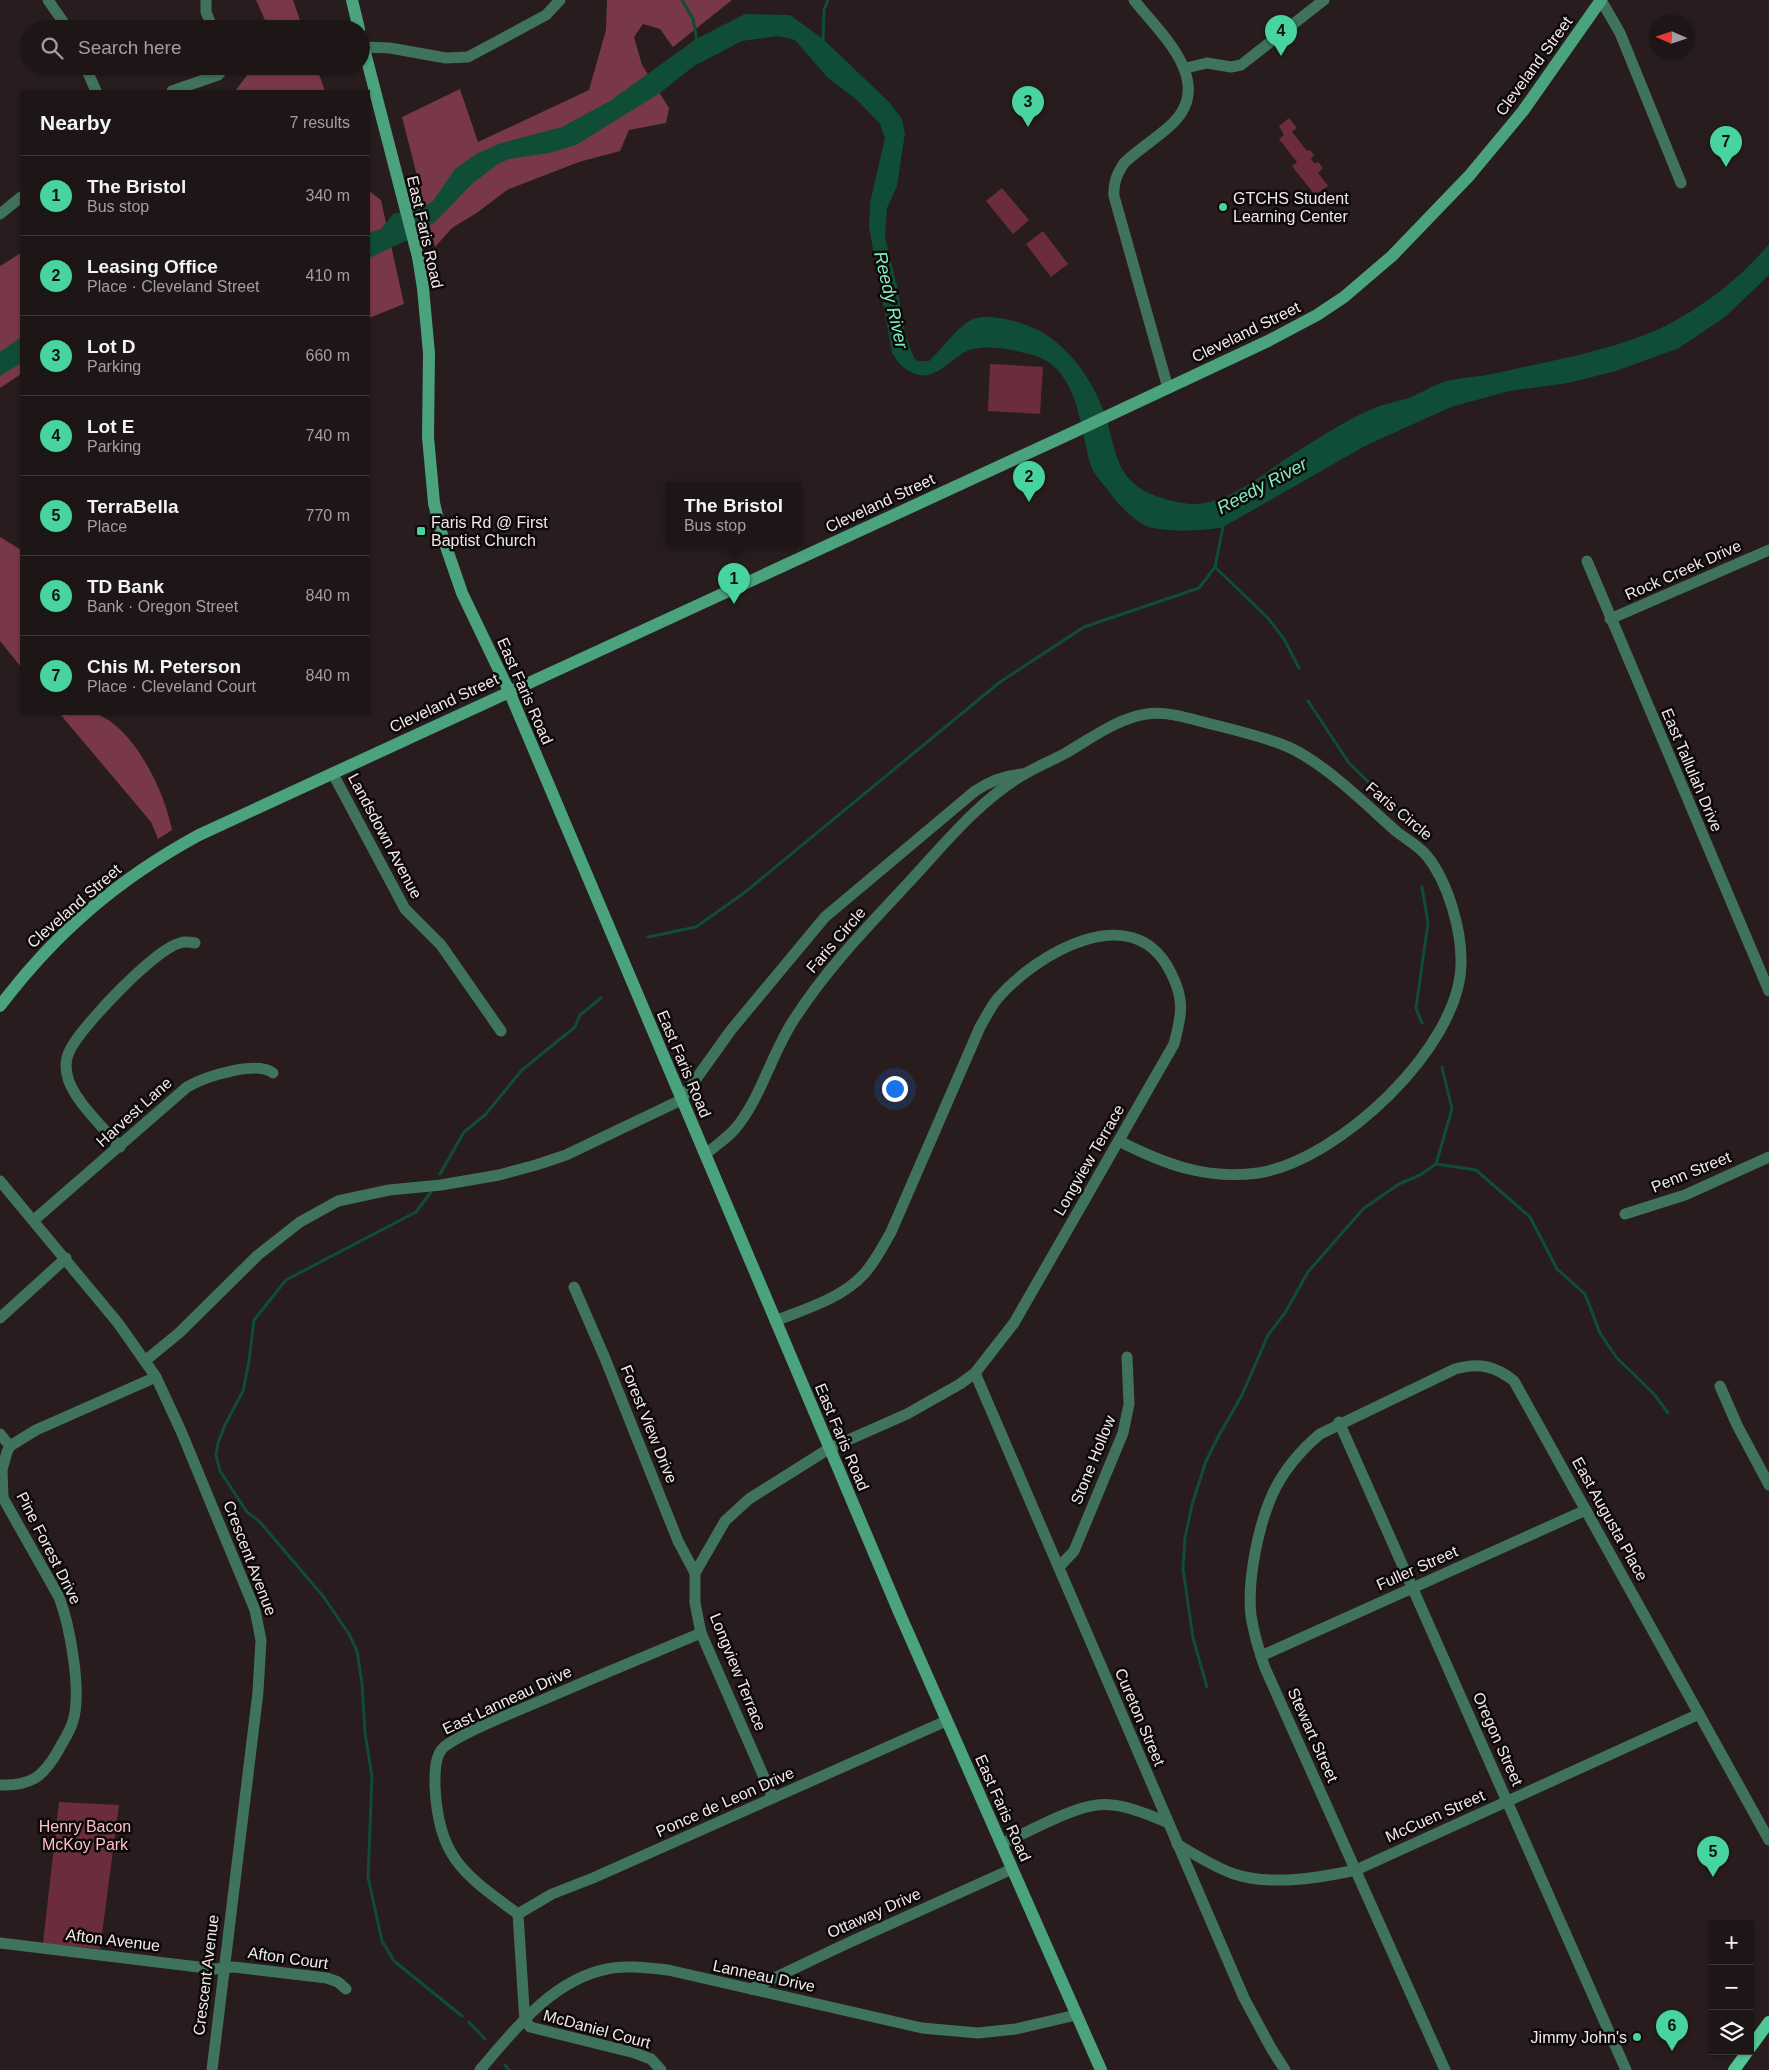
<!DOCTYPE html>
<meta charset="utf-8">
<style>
body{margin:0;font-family:Helvetica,sans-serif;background:#261e1f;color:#f1f3f6}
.controls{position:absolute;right:15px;bottom:15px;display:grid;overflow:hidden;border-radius:0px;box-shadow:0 1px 4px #0004}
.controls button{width:45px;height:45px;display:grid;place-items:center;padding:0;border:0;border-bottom:1px solid #3c3435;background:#1e1516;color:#f1f3f6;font:25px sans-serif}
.compass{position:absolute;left:1649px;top:15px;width:45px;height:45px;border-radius:50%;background:#1e1516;box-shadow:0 1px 4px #0004;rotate:273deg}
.you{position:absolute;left:894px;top:1088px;width:18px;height:18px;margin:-12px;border:4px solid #fff;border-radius:50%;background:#1a73e8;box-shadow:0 0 0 8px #1a73e833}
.badge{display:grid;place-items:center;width:32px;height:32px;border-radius:50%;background:#47d49e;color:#111;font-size:16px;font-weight:700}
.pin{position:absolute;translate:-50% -41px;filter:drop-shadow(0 1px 2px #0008)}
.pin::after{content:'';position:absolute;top:26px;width:18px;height:15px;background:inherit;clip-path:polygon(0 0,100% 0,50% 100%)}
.popup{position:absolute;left:666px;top:482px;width:135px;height:65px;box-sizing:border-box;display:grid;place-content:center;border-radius:0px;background:#1e1516;filter:drop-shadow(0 1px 4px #0005);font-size:16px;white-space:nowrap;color:#a19fa1}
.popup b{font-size:19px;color:#f1f3f6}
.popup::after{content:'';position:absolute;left:50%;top:100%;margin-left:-10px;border:10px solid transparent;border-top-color:#1e1516}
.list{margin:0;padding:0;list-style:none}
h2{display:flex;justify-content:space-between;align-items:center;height:65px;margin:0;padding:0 20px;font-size:21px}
h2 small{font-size:16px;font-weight:400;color:#a19fa1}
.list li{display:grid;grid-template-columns:32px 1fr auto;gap:15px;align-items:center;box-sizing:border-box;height:80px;padding:0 20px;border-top:1px solid #3c3435}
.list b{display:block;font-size:19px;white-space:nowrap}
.list p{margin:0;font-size:16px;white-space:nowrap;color:#a19fa1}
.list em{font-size:16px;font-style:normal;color:#a19fa1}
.icon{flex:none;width:28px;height:28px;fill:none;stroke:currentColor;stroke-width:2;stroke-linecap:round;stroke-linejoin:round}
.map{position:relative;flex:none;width:1769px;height:2070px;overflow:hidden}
.search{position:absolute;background:#1e1516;box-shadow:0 1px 4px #0004;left:20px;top:20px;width:350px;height:55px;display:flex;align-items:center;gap:12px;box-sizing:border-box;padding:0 18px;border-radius:28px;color:#a19fa1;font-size:19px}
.panel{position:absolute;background:#1e1516;box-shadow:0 1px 4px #0004;left:20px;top:90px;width:350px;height:625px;border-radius:0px}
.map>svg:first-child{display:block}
</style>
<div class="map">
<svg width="1769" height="2070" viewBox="0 0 1769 2070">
<rect width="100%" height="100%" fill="#281c1e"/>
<g fill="#6b2d3c">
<path d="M1289 118 1297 128 1292 132 1307 151 1310 150 1314 155 1311 159 1315 164 1318 162 1323 168 1318 173 1328 186 1315 195 1292 166 1297 162 1279 139 1284 135 1279 126Z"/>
<path d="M1002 188 1029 220 1013 234 986 201Z"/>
<path d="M1043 231 1068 264 1051 277 1026 244Z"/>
<path d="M990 364 1043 367 1040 414 988 411Z"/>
<path d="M59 1802 119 1805 100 1949 43 1943Z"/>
</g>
<g fill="#783847">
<path d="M256 0H293L303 29H269Z"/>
<path d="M607 0H732L673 47 660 29 643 24 634 37 642 65 669 108 666 123 629 130 620 151 579 162 507 190 478 212 452 228 435 247 402 117 460 89 478 142 589 90 606 30Z"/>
<path d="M254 66H316L325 91H235Z"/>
<path d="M369 191 381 200 404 304 369 318Z"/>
<path d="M21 253V374L0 388V266Z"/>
<path d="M0 537 21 550V667L0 641Z"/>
<path d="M60 714C71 714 90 710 99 715 136 731 165 793 172 830L158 839 151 822Z"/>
</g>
<g fill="#0f4d37">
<path d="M745 14 790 15 823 39 890 103 902 119 905 134 903 146 897 186 887 208 885 237 897 286 905 334 914 358 918 361H929C942 349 954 331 969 321 983 312 1014 320 1029 326 1063 339 1089 374 1102 407 1118 447 1111 481 1159 497 1171 501 1187 505 1199 504 1237 499 1267 470 1298 451 1322 436 1348 419 1374 408 1385 404 1397 401 1409 398 1421 393 1433 385 1446 381 1462 377 1480 377 1497 373 1553 360 1629 348 1678 319 1712 300 1744 274 1769 244V275L1725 317 1679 348 1616 371 1568 383 1509 391 1451 407 1365 446 1223 527C1207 531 1159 533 1144 525 1129 516 1117 503 1107 489 1101 481 1092 472 1090 463 1080 426 1078 368 1033 355 1014 350 992 345 973 349 952 354 937 384 913 373 902 368 897 362 892 352L869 227 870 203 885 138 880 124 857 100 827 77 795 40 778 36 742 41 694 66 660 93 576 145 549 153 509 159 498 164 473 183 436 221 410 239 369 258V233L381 229 393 214 424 207 433 201 455 169 476 154 501 143 562 127 610 101 696 39Z"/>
<path d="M21 337V363L0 376V352Z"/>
</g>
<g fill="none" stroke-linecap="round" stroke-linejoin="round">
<g stroke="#0f4d37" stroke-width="3">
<path d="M682 0 693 19 697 41"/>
<path d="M823 43 824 10 828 0"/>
<path d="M1215 567 1268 618 1284 639 1299 668"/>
<path d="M1308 701 1349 763 1417 830"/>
<path d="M1422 887 1428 923 1416 1008 1422 1023"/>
<path d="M648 937 696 927 744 893 1000 682 1084 627 1199 588 1215 567 1223 527"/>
<path d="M1436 1164 1476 1170 1530 1217 1557 1269 1585 1294 1600 1333 1616 1357 1654 1394 1668 1413"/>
<path d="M440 1174 464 1132 485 1115 522 1070 575 1027 580 1015 601 998"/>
<path d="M431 1192 416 1212 286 1280 254 1320 249 1361 243 1391 225 1425 218 1443 216 1455 220 1471 247 1512 259 1521 323 1596 349 1634 357 1651 362 1683 365 1733 372 1777 368 1877 382 1941 394 1961 462 2016"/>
<path d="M1207 1687 1193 1638 1183 1569 1185 1538 1192 1505 1206 1461 1218 1437 1242 1395 1268 1335 1285 1313 1308 1272 1363 1209 1399 1184 1420 1175 1436 1164 1452 1109 1442 1067"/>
<path d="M469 2022 485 2039"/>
<path d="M505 2065 509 2070"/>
</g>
<g stroke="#3f735c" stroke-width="11">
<path d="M48 0 68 29"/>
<path d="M206 0V12L213 29"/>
<path d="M1134 0C1160 33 1216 82 1172 124 1157 138 1139 149 1124 163 1117 174 1113 183 1114 196L1168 388"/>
<path d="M1601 0 1620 33 1681 183"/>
<path d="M364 47 390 48 446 58 468 57 546 15 560 0"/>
<path d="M85 66 96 91"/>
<path d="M1186 68 1207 63 1231 67 1241 65 1324 0"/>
<path d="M172 91 218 75 226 66"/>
<path d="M0 214 21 197"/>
<path d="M1587 561 1769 991"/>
<path d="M1610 619 1769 550"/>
<path d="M333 774 405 909 441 945 501 1031"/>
<path d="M120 1147C105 1129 70 1097 67 1074 65 1065 67 1055 71 1048 84 1024 155 949 180 943 185 941 190 942 195 943"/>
<path d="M706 1154C715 1146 727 1138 735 1129 761 1098 771 1055 793 1021 826 969 869 925 911 880 944 844 981 799 1023 775 1036 767 1051 761 1064 754 1089 740 1117 718 1147 714 1166 711 1188 718 1207 723 1231 729 1257 735 1281 744 1320 758 1365 804 1397 832 1406 839 1419 846 1427 856 1448 882 1462 931 1461 964 1460 1047 1338 1161 1258 1173 1206 1180 1164 1164 1119 1141"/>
<path d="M0 1181 118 1323 156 1377 181 1431 255 1610 261 1640 258 1692 212 2070"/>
<path d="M1625 1214 1685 1195 1769 1157"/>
<path d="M34 1220 187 1087C204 1077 256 1060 273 1073"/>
<path d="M574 1287 604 1356 678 1541 695 1573"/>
<path d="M0 1318 66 1258"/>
<path d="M146 1360 179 1333 258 1255 300 1222 338 1201 389 1190 441 1185 499 1175 536 1165 566 1155 681 1100 731 1030 825 917 975 791C990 781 1004 775 1023 774"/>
<path d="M975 1373 1244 1998 1271 2048 1285 2070"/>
<path d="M1720 1386 1737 1425 1769 1485"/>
<path d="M1339 1422 1626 2070"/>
<path d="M0 1434 10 1446"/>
<path d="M1059 1567 1074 1551 1123 1433 1129 1404 1127 1357"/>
<path d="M1261 1656 1586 1510"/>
<path d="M0 1785C31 1786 43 1777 58 1751 63 1741 70 1732 73 1721 82 1691 70 1626 59 1597L3 1498 2 1470 7 1452 10 1446 36 1430 156 1377"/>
<path d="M773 1798 701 1633 695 1603V1573L725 1521 749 1499 830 1448 907 1414 960 1384 975 1373 1014 1323 1174 1044C1182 1014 1185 999 1170 971 1132 897 1036 954 998 998 991 1006 986 1017 980 1027L891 1232C883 1246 875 1262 864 1274 841 1299 805 1309 775 1321"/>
<path d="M1001 1844C1027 1833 1070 1808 1097 1805 1120 1802 1146 1814 1167 1822"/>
<path d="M1177 1844C1195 1855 1214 1867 1234 1874 1271 1886 1319 1878 1356 1870L1699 1714"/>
<path d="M518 1914 552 1894 593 1878 946 1721"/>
<path d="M0 1943 215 1969 234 1967 327 1978 338 1982 346 1989"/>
<path d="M751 1989 848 1943 1012 1869"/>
<path d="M480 2070C514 2030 552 1980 607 1969 626 1965 648 1968 668 1970L922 2028 978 2033 1016 2029 1076 2015"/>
<path d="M661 2070 651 2059 635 2053 530 2027 525 2019 524 2008 518 1914C464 1874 439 1859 435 1787 435 1775 434 1756 444 1747 461 1733 505 1716 526 1707 584 1682 643 1657 701 1633"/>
<path d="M1445 2070 1265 1668C1259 1651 1254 1634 1251 1616 1247 1581 1258 1526 1273 1493 1284 1470 1301 1450 1320 1434L1455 1369C1479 1362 1495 1366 1514 1381L1769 1840"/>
</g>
<g stroke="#4aa37d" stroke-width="12">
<path d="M352 0 359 29"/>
<path d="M361 37 418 257 423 288 429 353 428 437 434 503 441 532 462 593 509 691 899 1612 1101 2070"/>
<path d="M0 1006C55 933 118 879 199 835L1063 437 1268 341 1317 315 1344 297 1392 256 1469 176 1523 111 1601 0"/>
</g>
<g stroke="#51c797" stroke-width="12">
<path d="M1750 2048 1769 2022"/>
<path d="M1734 2070 1748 2051"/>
</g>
</g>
<g fill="#47d49e" stroke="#0d0809" stroke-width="2">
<circle cx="1223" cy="207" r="5"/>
<rect x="416" y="526" width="10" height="10" rx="2.5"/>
<circle cx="1637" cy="2037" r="5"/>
</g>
<g text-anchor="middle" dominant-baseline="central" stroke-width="5" stroke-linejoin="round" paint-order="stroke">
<g font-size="16" fill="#f1e8e9" stroke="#0d0809">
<text transform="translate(1534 66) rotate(-54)">Cleveland Street</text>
<text transform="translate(425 232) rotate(77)">East Faris Road</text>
<text transform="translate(1246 332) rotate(-26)">Cleveland Street</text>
<text transform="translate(880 503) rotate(-25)">Cleveland Street</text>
<text transform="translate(1683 570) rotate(-24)">Rock Creek Drive</text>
<text transform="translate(525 691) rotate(66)">East Faris Road</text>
<text transform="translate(444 703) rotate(-25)">Cleveland Street</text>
<text transform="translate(1692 770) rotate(67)">East Tallulah Drive</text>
<text transform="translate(1399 811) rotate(40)">Faris Circle</text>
<text transform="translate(385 836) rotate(62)">Landsdown Avenue</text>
<text transform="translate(74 906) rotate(-41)">Cleveland Street</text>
<text transform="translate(836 940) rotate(-49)">Faris Circle</text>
<text transform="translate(684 1064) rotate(67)">East Faris Road</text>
<text transform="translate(134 1112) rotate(-42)">Harvest Lane</text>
<text transform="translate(1089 1160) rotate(-60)">Longview Terrace</text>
<text transform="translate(1691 1172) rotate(-22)">Penn Street</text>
<text transform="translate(649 1424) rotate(68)">Forest View Drive</text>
<text transform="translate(842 1437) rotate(67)">East Faris Road</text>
<text transform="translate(1093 1460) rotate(-68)">Stone Hollow</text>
<text transform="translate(1610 1519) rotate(61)">East Augusta Place</text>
<text transform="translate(49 1548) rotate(63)">Pine Forest Drive</text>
<text transform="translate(250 1558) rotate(69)">Crescent Avenue</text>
<text transform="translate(1417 1568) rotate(-24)">Fuller Street</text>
<text transform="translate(738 1672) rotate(68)">Longview Terrace</text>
<text transform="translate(507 1700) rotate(-25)">East Lanneau Drive</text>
<text transform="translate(1140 1717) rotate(67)">Cureton Street</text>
<text transform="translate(1313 1735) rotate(66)">Stewart Street</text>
<text transform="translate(1498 1739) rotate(66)">Oregon Street</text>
<text transform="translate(725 1802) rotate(-24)">Ponce de Leon Drive</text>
<text transform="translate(1003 1808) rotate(66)">East Faris Road</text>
<text transform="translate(1435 1816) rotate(-24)">McCuen Street</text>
<text transform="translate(874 1913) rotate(-24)">Ottaway Drive</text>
<text transform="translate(113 1940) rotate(7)">Afton Avenue</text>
<text transform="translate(288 1958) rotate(8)">Afton Court</text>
<text transform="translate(206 1975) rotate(-83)">Crescent Avenue</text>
<text transform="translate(764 1976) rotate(12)">Lanneau Drive</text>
<text transform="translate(597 2029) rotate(15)">McDaniel Court</text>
</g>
<g font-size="16" fill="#f1e8e9" stroke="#0d0809" text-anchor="start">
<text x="1233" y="198">GTCHS Student<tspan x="1233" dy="18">Learning Center</tspan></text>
<text x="431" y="522">Faris Rd @ First<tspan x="431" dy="18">Baptist Church</tspan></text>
<text x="1627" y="2037" text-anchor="end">Jimmy John's</text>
</g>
<g font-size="16" fill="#fdbfca" stroke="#0d0809">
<text x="85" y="1826">Henry Bacon<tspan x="85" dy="18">McKoy Park</tspan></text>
</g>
<g font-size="18" font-style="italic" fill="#81edbe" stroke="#0d0809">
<text transform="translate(891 300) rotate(77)">Reedy River</text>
<text transform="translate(1262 486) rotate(-28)">Reedy River</text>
</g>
</g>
</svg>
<div class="controls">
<button>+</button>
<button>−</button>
<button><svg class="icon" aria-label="layers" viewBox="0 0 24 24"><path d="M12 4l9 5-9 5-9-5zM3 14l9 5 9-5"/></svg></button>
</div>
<svg class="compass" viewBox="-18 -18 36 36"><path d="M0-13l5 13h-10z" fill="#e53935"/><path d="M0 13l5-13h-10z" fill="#a19fa1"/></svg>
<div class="you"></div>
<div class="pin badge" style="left:734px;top:604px">1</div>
<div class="popup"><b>The Bristol</b>Bus stop</div>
<div class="pin badge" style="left:1029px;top:502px">2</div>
<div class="pin badge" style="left:1028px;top:127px">3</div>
<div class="pin badge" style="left:1281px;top:56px">4</div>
<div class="pin badge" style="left:1713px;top:1877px">5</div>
<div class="pin badge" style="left:1672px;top:2051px">6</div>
<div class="pin badge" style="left:1726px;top:167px">7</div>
<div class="search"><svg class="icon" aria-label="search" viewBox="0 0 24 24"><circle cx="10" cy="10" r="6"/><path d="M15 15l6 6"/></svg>Search here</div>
<section class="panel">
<h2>Nearby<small>7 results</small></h2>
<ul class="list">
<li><span class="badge">1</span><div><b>The Bristol</b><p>Bus stop</p></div><em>340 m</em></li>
<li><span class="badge">2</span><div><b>Leasing Office</b><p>Place · Cleveland Street</p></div><em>410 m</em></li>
<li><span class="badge">3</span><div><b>Lot D</b><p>Parking</p></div><em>660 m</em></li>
<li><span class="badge">4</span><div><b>Lot E</b><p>Parking</p></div><em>740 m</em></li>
<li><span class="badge">5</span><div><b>TerraBella</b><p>Place</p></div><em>770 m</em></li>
<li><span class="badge">6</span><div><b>TD Bank</b><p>Bank · Oregon Street</p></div><em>840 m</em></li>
<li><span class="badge">7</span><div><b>Chis M. Peterson</b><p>Place · Cleveland Court</p></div><em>840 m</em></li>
</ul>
</section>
</div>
